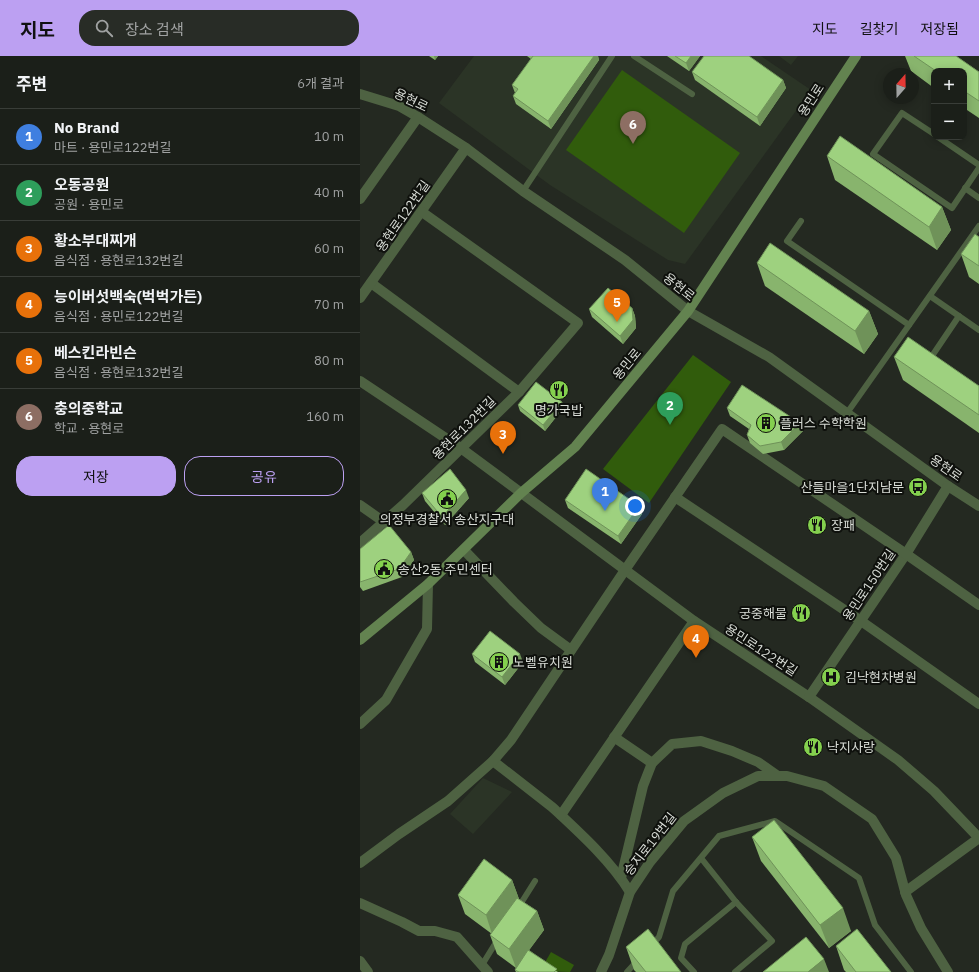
<!DOCTYPE html>
<html lang="ko">
<meta charset="utf-8">
<style>
body{margin:0;font-family:"IBM Plex Sans","Noto Sans KR",sans-serif;background:#282c26;color:#f1f3f6}
.controls{position:absolute;right:12px;top:12px;display:grid;overflow:hidden;border-radius:8px;box-shadow:0 2px 10px #0003}
.controls button{width:36px;height:36px;display:grid;place-items:center;padding:0;border:0;border-bottom:1px solid #393d38;background:#1b1f19;color:#f1f3f6;font:20px sans-serif}
.compass{position:absolute;left:523px;top:12px;width:36px;height:36px;border-radius:50%;background:#1b1f19;box-shadow:0 2px 10px #0003;rotate:20deg}
.you{position:absolute;left:275px;top:450px;width:14px;height:14px;margin:-10px;border:3px solid #fff;border-radius:50%;background:#1a73e8;box-shadow:0 0 0 6px #1a73e833}
.badge{display:grid;place-items:center;width:26px;height:26px;border-radius:50%;background:#bca0f2;color:#fff;font-size:13px;font-weight:700}
.pin{position:absolute;translate:-50% -33px;filter:drop-shadow(0 1px 2px #0008)}
.pin::after{content:'';position:absolute;top:21px;width:14px;height:12px;background:inherit;clip-path:polygon(0 0,100% 0,50% 100%)}
.list{margin:0;padding:0;list-style:none}
h2{display:flex;justify-content:space-between;align-items:center;height:52px;margin:0;padding:0 16px;font-size:17px}
h2 small{font-size:13px;font-weight:400;color:#a0a2a2}
.list li{display:grid;grid-template-columns:26px 1fr auto;gap:12px;align-items:center;box-sizing:border-box;height:56px;padding:0 16px;border-top:1px solid #393d38}
.list b{display:block;font-size:15px;white-space:nowrap}
.list p{margin:0;font-size:13px;white-space:nowrap;color:#a0a2a2}
.list em{font-size:13px;font-style:normal;color:#a0a2a2}
.actions{display:flex;gap:8px;padding:12px 16px}
.actions a{flex:1;padding:9px 0;border:1px solid #bca0f2;border-radius:16px;text-align:center;font-size:14px;color:#bca0f2}
.actions .main{background:#bca0f2;color:#111}
.icon{flex:none;width:22px;height:22px;fill:none;stroke:currentColor;stroke-width:2;stroke-linecap:round;stroke-linejoin:round}
.map{position:relative;flex:none;width:619px;height:916px;overflow:hidden}
header{display:flex;align-items:center;gap:24px;box-sizing:border-box;height:56px;padding:0 20px;background:#bca0f2;color:#111}
header strong{font-size:19px}
nav{display:flex;gap:22px;margin-inline-start:auto;font-size:14px}
.search{width:280px;height:36px;background:#282c26;display:flex;align-items:center;gap:10px;box-sizing:border-box;padding:0 14px;border-radius:16px;color:#a0a2a2;font-size:15px}
main{display:flex}
aside{flex:1;background:#1b1f19}
.map>svg:first-child{display:block}
</style>
<header>
<strong>지도</strong>
<div class="search"><svg class="icon" aria-label="search" viewBox="0 0 24 24"><circle cx="10" cy="10" r="6"/><path d="M15 15l6 6"/></svg>장소 검색</div>
<nav><a>지도</a><a>길찾기</a><a>저장됨</a></nav>
</header>
<main>
<aside>
<h2>주변<small>6개 결과</small></h2>
<ul class="list">
<li><span class="badge" style="background:#3f7fe0">1</span><div><b>No Brand</b><p>마트 · 용민로122번길</p></div><em>10 m</em></li>
<li><span class="badge" style="background:#2e9e5b">2</span><div><b>오동공원</b><p>공원 · 용민로</p></div><em>40 m</em></li>
<li><span class="badge" style="background:#e8710a">3</span><div><b>황소부대찌개</b><p>음식점 · 용현로132번길</p></div><em>60 m</em></li>
<li><span class="badge" style="background:#e8710a">4</span><div><b>능이버섯백숙(벅벅가든)</b><p>음식점 · 용민로122번길</p></div><em>70 m</em></li>
<li><span class="badge" style="background:#e8710a">5</span><div><b>베스킨라빈슨</b><p>음식점 · 용현로132번길</p></div><em>80 m</em></li>
<li><span class="badge" style="background:#8d6e63">6</span><div><b>충의중학교</b><p>학교 · 용현로</p></div><em>160 m</em></li>
</ul>
<div class="actions"><a class="main">저장</a><a>공유</a></div>
</aside>
<div class="map">
<svg width="619" height="916" viewBox="0 0 619 916">
<rect width="100%" height="100%" fill="#242921"/>
<g fill="#2b3426">
<path d="M114 0H401L451 34 325 208 308 204 190 129 79 47Z"/>
<path d="M419 0H438L431 9Z"/>
<path d="M123 722 152 736 113 778 90 758Z"/>
</g>
<g fill="#315c0c">
<path d="M262 14 380 97 324 177 206 94Z"/>
<path d="M333 299 371 326 289 447 243 413Z"/>
<path d="M191 896 214 909 210 916 180 915Z"/>
</g>
<g fill="none" stroke-linecap="round" stroke-linejoin="round">
<g stroke="#4e6242" stroke-width="6">
<path d="M274 0 332 38"/>
<path d="M574 78 542 57 513 98 592 152 619 112"/>
<path d="M578 81 619 109"/>
<path d="M605 132 619 142"/>
<path d="M163 135 252 0"/>
<path d="M441 165 427 185 549 269"/>
<path d="M570 240 619 274"/>
<path d="M572 300 599 260"/>
<path d="M487 357 619 170"/>
<path d="M341 802 376 846 412 885 375 916"/>
<path d="M158 852 175 825"/>
<path d="M291 890 299 881 313 835 359 780 415 765 499 822 515 869 551 916"/>
<path d="M122 909 138 883"/>
<path d="M267 916 278 904"/>
<path d="M334 916 321 902 325 888 376 846"/>
</g>
<g stroke="#4e6242" stroke-width="10">
<path d="M0 38 39 50 58 61 106 92 163 135 265 204 328 255 409 301 588 430 619 450"/>
<path d="M0 143 58 61"/>
<path d="M11 227 159 336"/>
<path d="M0 242 106 92"/>
<path d="M0 325 102 393 334 565 449 641 538 704 574 735 619 782"/>
<path d="M315 441 501 565 619 648"/>
<path d="M0 449 24 466"/>
<path d="M0 487 43 449 159 336 218 267 62 156"/>
<path d="M104 494 154 546 181 572 211 594"/>
<path d="M449 641 546 498 588 430"/>
<path d="M0 668 26 644 67 573 68 528"/>
<path d="M254 681 292 707"/>
<path d="M133 705 192 751C220 777 250 804 270 836"/>
<path d="M201 759 334 565"/>
<path d="M0 807 39 778 88 745 133 705 151 684 265 514 362 373 546 498 619 549"/>
<path d="M261 822 283 730 292 707 312 688 341 685 372 695 398 706 418 720"/>
<path d="M545 836 619 782"/>
<path d="M0 847 42 866 59 875H75L97 881 128 916"/>
<path d="M0 905 8 916"/>
<path d="M241 916 249 899 270 836 290 806 324 765 363 737 398 720H427L464 730 512 763 536 802 546 839 561 872 588 916"/>
</g>
<path stroke="#638350" stroke-width="10" d="M0 584 68 528 161 437 215 391 328 255 496 0"/>
</g>
<g fill="#88b46d">
<path d="M69 0H78L75 4Z"/>
<path d="M167 0H238L239 4 191 73 156 48 153 40 155 37 152 29 171 3Z"/>
<path d="M307 0H340L329 15Z"/>
<path d="M545 0H596L619 16V62L604 52V15H574V32L551 15Z"/>
<path d="M332 16 423 24 426 32 400 70 335 24Z"/>
<path d="M467 100 582 151 591 174 577 194 475 124Z"/>
<path d="M619 181V228L609 221 601 198Z"/>
<path d="M397 207 509 255 518 278 504 298 405 230Z"/>
<path d="M272 252 275 260 276 272 263 288 232 261 229 253Z"/>
<path d="M534 301 619 330V377L543 324Z"/>
<path d="M202 346 204 351 185 375 160 355 158 349Z"/>
<path d="M367 352 443 375 424 394 403 398 390 387 387 379 389 373 370 360Z"/>
<path d="M62 437 109 442 85 469 65 445Z"/>
<path d="M205 444 279 450 282 458 261 488 208 452Z"/>
<path d="M0 493 51 496 54 504 42 521 3 535 0 531Z"/>
<path d="M112 598 163 606 145 629 115 606Z"/>
<path d="M392 781 491 875 469 892 401 805Z"/>
<path d="M152 824 159 843 177 855 184 874 169 894 198 916H156L155 914 156 912 137 898 130 879 132 878 105 858 98 839Z"/>
<path d="M476 890 531 916H486L484 914Z"/>
<path d="M266 891 321 916H276L274 914Z"/>
</g>
<g fill="#6f9259">
<path d="M74 0H78L75 4Z"/>
<path d="M234 0H238L239 4 191 73 188 65Z"/>
<path d="M331 0H340L329 15 326 7Z"/>
<path d="M423 24 426 32 400 70 397 61Z"/>
<path d="M582 151 591 174 577 194 569 171Z"/>
<path d="M272 252 275 260 276 272 263 288 260 280Z"/>
<path d="M509 255 518 278 504 298 495 275Z"/>
<path d="M202 346 204 351 185 375 183 369Z"/>
<path d="M440 367 443 375 424 394 421 386Z"/>
<path d="M106 434 109 442 85 469 82 461Z"/>
<path d="M279 450 282 458 261 488 258 480Z"/>
<path d="M51 496 54 504 42 521 39 513Z"/>
<path d="M160 598 163 606 145 629 142 621Z"/>
<path d="M152 824 159 843 132 878 126 859Z"/>
<path d="M483 852 491 875 469 892 460 869Z"/>
<path d="M177 855 184 874 156 912 149 893Z"/>
<path d="M464 903 469 916H448Z"/>
</g>
<g fill="#9ed17f" stroke="#6f9259">
<path d="M173 0H234L188 65 153 40 158 33 152 29Z"/>
<path d="M315 0H331L326 7Z"/>
<path d="M344 0H389L423 24 397 61 332 16Z"/>
<path d="M554 0H596L619 16V45L604 35V15H576Z"/>
<path d="M480 80 582 151 569 171 467 100Z"/>
<path d="M615 178 619 181V210L601 198Z"/>
<path d="M410 187 509 255 495 275 397 207Z"/>
<path d="M248 232 272 252 273 264 260 280 229 253Z"/>
<path d="M548 281 619 330V359L534 301Z"/>
<path d="M176 326 202 346 183 369 158 349Z"/>
<path d="M382 329 440 367 421 386 400 390 387 379 391 369 367 352Z"/>
<path d="M90 413 106 434 82 461 62 437Z"/>
<path d="M226 413 279 450 258 480 205 444Z"/>
<path d="M29 469 51 496 39 513 0 526V493Z"/>
<path d="M130 575 160 598 142 621 112 598Z"/>
<path d="M414 764 483 852 460 869 392 781Z"/>
<path d="M124 803 152 824 126 859 98 839Z"/>
<path d="M157 842 177 855 149 893 130 879Z"/>
<path d="M288 873 321 916H286L266 891Z"/>
<path d="M497 873 531 916H496L476 890Z"/>
<path d="M446 881 464 903 448 916H403Z"/>
<path d="M168 894 197 913 194 916H159L155 914Z"/>
</g>
<defs>
<g id="restaurant-disc" transform="scale(1)"><circle r="9.5" fill="#84d04e" stroke="#0f110d"/><path d="M-5-6h1v4h1v-4h1v4h1v-4h1v5L-1.5 .5V6h-2V.5L-5-1ZM5-6V6H3V1.5H1.5Q1.5-4 5-6Z" fill="#111"/></g>
<g id="building-disc" transform="scale(1)"><circle r="9.5" fill="#84d04e" stroke="#0f110d"/><path d="M-4-6H4V6H1V3H-1V6H-4ZM-2.5-4.3h1.7v1.8h-1.7ZM.8-4.3h1.7v1.8H.8ZM-2.5-1h1.7V.8h-1.7ZM.8-1h1.7V.8H.8Z" fill="#111"/></g>
<g id="bus-disc" transform="scale(1)"><circle r="9.5" fill="#84d04e" stroke="#0f110d"/><path d="M-5-6H5V4H4V6H2V4H-2V6H-4V4H-5ZM-3.5-4V0h7V-4ZM-3.5 1.2v1.5H-2V1.2ZM2 1.2v1.5H3.5V1.2Z" fill="#111"/></g>
<g id="civic-disc" transform="scale(1)"><circle r="9.5" fill="#84d04e" stroke="#0f110d"/><path d="M-.6-6.5H3V-4.5H.6V-3L4-1V1h2V6H-6V1h2V-1L-.6-3ZM-1.2 2.5V6h2.4V2.5Z" fill="#111"/></g>
<g id="hospital-disc" transform="scale(1)"><circle r="9.5" fill="#84d04e" stroke="#0f110d"/><path d="M-5-5h3v3.5h4V-5h3V5h-3V1.5h-4V5h-3Z" fill="#111"/></g>
</defs>
<g fill-rule="evenodd">
<use href="#restaurant-disc" x="199" y="334"/>
<use href="#building-disc" x="406" y="367"/>
<use href="#bus-disc" x="558" y="431"/>
<use href="#civic-disc" x="87" y="443"/>
<use href="#restaurant-disc" x="457" y="469"/>
<use href="#civic-disc" x="24" y="513"/>
<use href="#restaurant-disc" x="441" y="557"/>
<use href="#building-disc" x="139" y="606"/>
<use href="#hospital-disc" x="471" y="621"/>
<use href="#restaurant-disc" x="453" y="691"/>
</g>
<g text-anchor="middle" dominant-baseline="central" stroke-width="4" stroke-linejoin="round" paint-order="stroke">
<g font-size="13" fill="#d8dcd6" stroke="#0f110d">
<text transform="translate(51 44) rotate(26)">용현로</text>
<text transform="translate(451 44) rotate(-57)">용민로</text>
<text transform="translate(43 160) rotate(-55)">용현로122번길</text>
<text transform="translate(319 231) rotate(39)">용현로</text>
<text transform="translate(267 308) rotate(-50)">용민로</text>
<text transform="translate(104 372) rotate(-45)">용현로132번길</text>
<text transform="translate(586 412) rotate(35)">용현로</text>
<text transform="translate(509 529) rotate(-56)">용민로150번길</text>
<text transform="translate(401 594) rotate(33)">용민로122번길</text>
<text transform="translate(290 788) rotate(-52)">승지로19번길</text>
</g>
<g font-size="13" fill="#d8dcd6" stroke="#0f110d" text-anchor="start">
<text x="199" y="354" text-anchor="middle">명가국밥</text>
<text x="420" y="367">플러스 수학학원</text>
<text x="544" y="431" text-anchor="end">산들마을1단지남문</text>
<text x="87" y="463" text-anchor="middle">의정부경찰서 송산지구대</text>
<text x="471" y="469">장패</text>
<text x="38" y="513">송산2동 주민센터</text>
<text x="427" y="557" text-anchor="end">궁중해물</text>
<text x="153" y="606">노벨유치원</text>
<text x="485" y="621">김낙현차병원</text>
<text x="467" y="691">낙지사랑</text>
</g>
</g>
</svg>
<div class="controls">
<button>+</button>
<button>−</button>
</div>
<svg class="compass" viewBox="-18 -18 36 36"><path d="M0-13l5 13h-10z" fill="#e53935"/><path d="M0 13l5-13h-10z" fill="#a0a2a2"/></svg>
<div class="you"></div>
<div class="pin badge" style="left:245px;top:455px;background:#3f7fe0">1</div>
<div class="pin badge" style="left:310px;top:369px;background:#2e9e5b">2</div>
<div class="pin badge" style="left:143px;top:398px;background:#e8710a">3</div>
<div class="pin badge" style="left:336px;top:602px;background:#e8710a">4</div>
<div class="pin badge" style="left:257px;top:266px;background:#e8710a">5</div>
<div class="pin badge" style="left:273px;top:88px;background:#8d6e63">6</div>
</div>
</main>
